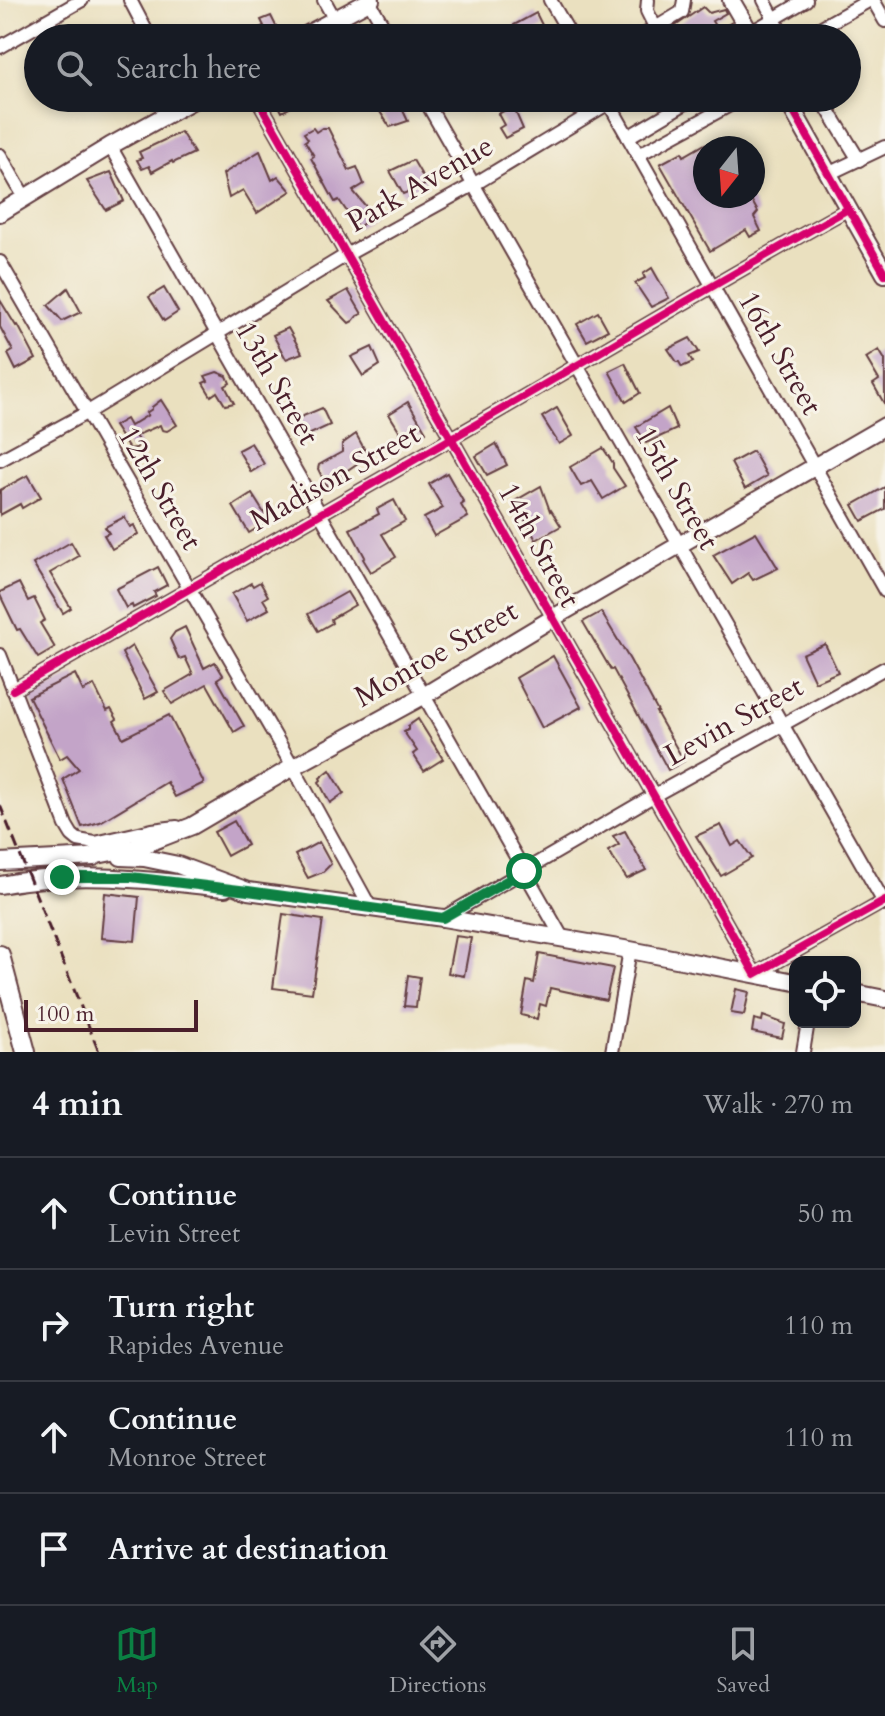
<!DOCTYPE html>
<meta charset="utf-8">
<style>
body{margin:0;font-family:Cardo,serif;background:#242831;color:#f1f3f6}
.controls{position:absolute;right:24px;bottom:24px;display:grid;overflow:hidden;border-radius:16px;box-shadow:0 4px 12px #0003}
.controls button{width:72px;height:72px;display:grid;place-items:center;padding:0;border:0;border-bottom:2px solid #363941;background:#171b24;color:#f1f3f6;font:40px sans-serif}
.compass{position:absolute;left:693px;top:136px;width:72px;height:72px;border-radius:50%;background:#171b24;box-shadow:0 4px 12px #0003;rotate:197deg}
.scale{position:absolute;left:24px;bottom:20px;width:174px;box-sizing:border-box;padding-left:8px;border:4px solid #4a1f2b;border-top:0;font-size:22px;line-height:28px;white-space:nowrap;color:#4a1f2b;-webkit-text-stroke:6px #f7f3e8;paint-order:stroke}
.stop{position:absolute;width:24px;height:24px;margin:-18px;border:6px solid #0b8043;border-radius:50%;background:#fff}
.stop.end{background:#0b8043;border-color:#fff;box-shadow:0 2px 8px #0008}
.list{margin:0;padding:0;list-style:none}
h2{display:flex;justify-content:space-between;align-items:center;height:104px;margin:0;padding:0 32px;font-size:34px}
h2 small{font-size:26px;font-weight:400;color:#9ea1a6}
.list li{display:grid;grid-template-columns:52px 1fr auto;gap:24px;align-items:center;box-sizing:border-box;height:112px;padding:0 32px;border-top:2px solid #363941}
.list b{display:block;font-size:30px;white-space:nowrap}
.list p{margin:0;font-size:26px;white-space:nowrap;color:#9ea1a6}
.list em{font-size:26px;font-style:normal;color:#9ea1a6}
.icon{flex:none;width:44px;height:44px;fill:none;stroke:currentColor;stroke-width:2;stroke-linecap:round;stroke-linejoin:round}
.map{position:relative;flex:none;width:885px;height:1052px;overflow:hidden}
.search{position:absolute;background:#171b24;box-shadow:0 4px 12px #0003;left:24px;right:24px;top:24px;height:88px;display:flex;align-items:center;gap:20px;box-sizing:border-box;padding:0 28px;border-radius:44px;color:#9ea1a6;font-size:30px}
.sheet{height:552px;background:#171b24}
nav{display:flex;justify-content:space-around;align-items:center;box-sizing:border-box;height:112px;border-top:2px solid #363941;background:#171b24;font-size:22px;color:#9ea1a6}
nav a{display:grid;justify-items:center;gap:4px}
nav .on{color:#0b8043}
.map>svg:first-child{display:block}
</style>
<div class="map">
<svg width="885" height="1052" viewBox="0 0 885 1052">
<rect width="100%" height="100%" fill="#f7f3e8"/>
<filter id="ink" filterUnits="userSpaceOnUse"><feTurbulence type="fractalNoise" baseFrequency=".0125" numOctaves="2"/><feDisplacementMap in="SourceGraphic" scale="16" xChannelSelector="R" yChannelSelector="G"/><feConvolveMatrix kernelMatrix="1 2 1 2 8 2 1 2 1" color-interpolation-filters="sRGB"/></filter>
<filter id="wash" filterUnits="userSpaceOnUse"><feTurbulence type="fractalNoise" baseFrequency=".006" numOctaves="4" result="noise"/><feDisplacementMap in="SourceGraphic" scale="32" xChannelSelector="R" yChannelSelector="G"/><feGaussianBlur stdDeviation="1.8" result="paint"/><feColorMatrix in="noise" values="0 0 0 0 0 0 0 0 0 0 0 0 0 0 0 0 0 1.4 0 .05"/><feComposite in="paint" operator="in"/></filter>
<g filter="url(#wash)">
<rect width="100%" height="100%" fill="#eae0bf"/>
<g id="blocks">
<g fill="#c3a4c8">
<path d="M703 7 709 13 724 9 726 13 712 21 715 26 693 38H676L671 29Z"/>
<path d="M536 13 543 27 521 38 514 25Z"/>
<path d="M271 16 278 30 262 38H257L253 31 264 26 261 20Z"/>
<path d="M275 98H308L282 112Z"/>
<path d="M371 98H397L408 121 390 127Z"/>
<path d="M513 106 523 129 505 138 499 128 504 125 498 114Z"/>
<path d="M313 128 316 132 322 128H328L349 170 357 167 364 184 353 191 373 215 358 228 339 200 335 202 311 158 314 156 305 141 308 139 304 133Z"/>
<path d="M181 132 194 153 173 163 172 161 152 172 149 166 142 169 137 160 142 158 139 152Z"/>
<path d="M705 144V196H749L758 212 754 217 761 231 750 237 746 230 710 251 660 164 682 152 684 156Z"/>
<path d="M260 151 272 180 278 176 291 191 257 213 243 190 229 198 223 174Z"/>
<path d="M413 160 427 184 403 194 390 171Z"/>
<path d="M111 172 124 201 106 210 87 181Z"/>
<path d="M652 268 669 298 651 307 635 283 645 278 643 274Z"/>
<path d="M68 288 81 312 62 321 48 305Z"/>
<path d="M164 288 178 312 164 321 149 297Z"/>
<path d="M348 290 362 314 357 316 353 321 349 323 328 301Z"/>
<path d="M0 300 16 326 18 325 36 359 16 370 8 354 13 351 0 327Z"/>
<path d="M598 312 608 330 587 341 577 324Z"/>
<path d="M288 328 302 353 286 359 273 335Z"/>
<path d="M690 338 699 352 689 356 693 362 682 367 679 362H677L668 349Z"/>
<path d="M372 347 380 365 363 376 351 357Z"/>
<path d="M879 350 885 360V405L873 384 879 380 866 358Z"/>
<path d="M625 363 640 393 626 402 609 371Z"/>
<path d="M217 372 227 376 230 383 225 386 234 403 225 405 217 392 211 396 203 383 208 381 205 376Z"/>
<path d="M161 400 177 425 167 431 162 430 160 425 135 436 140 443 136 448 129 449 114 426 126 419 130 426 148 415 146 413 152 409V407Z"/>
<path d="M408 402 426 432 407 443 389 414Z"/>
<path d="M322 408 330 425 306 436 296 419Z"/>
<path d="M557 408 573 436 559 444 542 417Z"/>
<path d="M668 408 677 429 646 443 636 427Z"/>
<path d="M356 434 368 456 342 474 345 478 328 489 318 469 319 465 342 452V444Z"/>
<path d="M251 443 264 464 251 472 238 450Z"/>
<path d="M496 444 507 465 487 475 476 456Z"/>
<path d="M603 448 613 463V468L625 486 603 499 592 481 581 486 570 467Z"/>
<path d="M753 451 767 476 745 489 731 463Z"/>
<path d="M447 473 464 503 461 505 468 517 434 536 424 518 443 508 429 484Z"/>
<path d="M28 475 41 497 22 508 20 504 0 515V490Z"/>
<path d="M541 486 550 511 551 510 561 526 536 540 515 501Z"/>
<path d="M885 487V509L862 521 853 505Z"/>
<path d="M252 494 269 521 249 533 233 506Z"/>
<path d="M394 500 405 521 382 534 396 557 371 572 363 559 365 557 350 529 379 514 377 509Z"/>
<path d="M124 517 130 527 134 525 138 534 112 549 104 535 109 533 105 527Z"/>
<path d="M756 532 778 568 753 580 748 573 732 584 713 555Z"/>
<path d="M71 542 79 556 50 573 71 608 63 613 33 564Z"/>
<path d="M158 567 167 585 154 592 156 596 133 608 132 605 126 608 116 589Z"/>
<path d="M260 582 268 596 263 599 269 609 247 621 232 594 251 583 253 586Z"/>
<path d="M19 583 28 601 34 598 45 620 40 623 55 648 38 658 20 629 17 630 0 595V592Z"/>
<path d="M347 592 355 605 331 619 332 623 318 631 308 614Z"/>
<path d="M601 612 630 660 658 712H656L684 761 668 770 613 669 611 670 583 622Z"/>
<path d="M185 627 204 668 215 662 223 675 217 679 244 726 234 732 207 684 172 704 164 691 193 674 185 657 179 659 170 639 175 632Z"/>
<path d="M825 644 838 672 815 682 802 654Z"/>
<path d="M132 646 158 692 145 699 122 653Z"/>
<path d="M553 656 581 707 542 728 516 678Z"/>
<path d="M75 674 83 691 94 685 107 711 111 709 117 719 114 721 123 738 169 715 204 783 175 797 167 782 100 822 82 827 63 779 79 769 67 755 60 759 29 697Z"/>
<path d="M418 719 443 759 424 771 413 754 417 751 404 732 408 730V726Z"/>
<path d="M330 770 344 793 330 803 319 782 321 780 320 778Z"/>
<path d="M234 821 247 845 227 856 214 832Z"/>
<path d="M721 825 732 846 740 841 752 858 721 876 696 836Z"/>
<path d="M625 831 646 870 627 879 608 851 619 845 613 836Z"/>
<path d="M319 842 331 864 323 872 308 878 295 855Z"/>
<path d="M105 893 139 897 135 941 101 938Z"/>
<path d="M283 914 323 920 312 993 273 988Z"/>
<path d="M455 936 471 938 464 976 448 973Z"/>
<path d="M539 954 613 968 606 1000 550 988 546 1006 540 1004 537 1019 521 1015 527 981 534 983Z"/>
<path d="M408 975 420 977 416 1007 404 1006Z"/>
<path d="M736 989 749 992 744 1015 731 1013Z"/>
<path d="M763 1016 785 1024 782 1038 752 1032 754 1019 762 1021Z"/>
</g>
</g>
</g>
<g filter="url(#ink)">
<use href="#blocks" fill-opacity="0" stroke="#623c41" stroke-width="2"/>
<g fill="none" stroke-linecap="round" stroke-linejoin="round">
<g stroke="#623c41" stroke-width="16">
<g id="minor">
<path d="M130 0 150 38"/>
<path d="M324 0 334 18"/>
<path d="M550 0 572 38"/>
<path d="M648 0 647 11 656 29"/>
<path d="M764 0 784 38"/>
<path d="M873 0 885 21"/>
<path d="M369 1 390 38"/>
<path d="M750 33 806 0"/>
<path d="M639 38 682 12 684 0"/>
<path d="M719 38 744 23"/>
<path d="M802 38 870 0"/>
<path d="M0 47 82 0"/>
<path d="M257 98C425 389 588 682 755 974L885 901"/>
<path d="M424 98 885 904"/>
<path d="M606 98 885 591"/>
<path d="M821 98 859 160"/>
<path d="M628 137 694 98"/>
<path d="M110 146 563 939"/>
<path d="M0 155 25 198"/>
<path d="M638 155 739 100 738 98"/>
<path d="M828 174 885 147"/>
<path d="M0 262 293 767 370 907"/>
<path d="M0 460 88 412 348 254 473 185 617 98"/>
<path d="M0 655 66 825 72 835 78 840 95 843 152 830 177 827"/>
<path d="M13 690C159 605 307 522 454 437 586 361 715 283 848 209"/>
<path d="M443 918 653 796 885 668"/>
<path d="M612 1052 630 950"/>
<path d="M803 1052 808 1022"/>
</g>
</g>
<g stroke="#623c41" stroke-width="20">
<g id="major">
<path d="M731 0 753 38"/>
<path d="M300 38 371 0"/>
<path d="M786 98 885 274"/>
<path d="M0 213 110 146 197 98"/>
<path d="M87 857 138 847 192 826 293 767 425 695 553 618 885 426"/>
<path d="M121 857 144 858 178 865 248 891 443 918 630 950 795 982"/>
<path d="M0 862 94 857"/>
<path d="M0 885C76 870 149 880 225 888"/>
<path d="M855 993 885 999"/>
</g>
</g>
<g stroke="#623c41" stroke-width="22">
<path id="highway" d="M0 955 26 1052"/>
</g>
<use href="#minor" stroke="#fff" stroke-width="12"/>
<use href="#major" stroke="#fff" stroke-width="16"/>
<use href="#highway" stroke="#fff" stroke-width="18"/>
<path stroke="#4a1f2b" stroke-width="3" stroke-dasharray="12 6" stroke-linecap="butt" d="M0 805 99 1052"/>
<g stroke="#f7f3e8" stroke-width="13">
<g id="cycleway">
<path d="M257 98C425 389 588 682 755 974L885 901"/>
<path d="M786 98 885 274"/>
<path d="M13 690C159 605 307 522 454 437 586 361 715 283 848 209"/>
</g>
</g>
<use href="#cycleway" stroke="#d6006c" stroke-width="8"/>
</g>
</g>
<g fill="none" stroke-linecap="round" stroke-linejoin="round" filter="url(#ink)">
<path stroke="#0b8043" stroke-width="10" d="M62 877H131L248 891 443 918 524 871"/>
</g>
<g text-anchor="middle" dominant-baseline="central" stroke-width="6" stroke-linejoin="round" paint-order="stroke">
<g font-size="30" fill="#4a1f2b" stroke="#f7f3e8">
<text transform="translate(420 184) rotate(-30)">Park Avenue</text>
<text transform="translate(780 353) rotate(60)">16th Street</text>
<text transform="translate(277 383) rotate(60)">13th Street</text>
<text transform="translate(335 477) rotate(-29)">Madison Street</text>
<text transform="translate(160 488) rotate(60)">12th Street</text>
<text transform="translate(677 488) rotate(60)">15th Street</text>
<text transform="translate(539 545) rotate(61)">14th Street</text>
<text transform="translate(436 654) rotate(-30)">Monroe Street</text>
<text transform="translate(734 721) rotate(-29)">Levin Street</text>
</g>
</g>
</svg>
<div class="controls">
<button><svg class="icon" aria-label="locate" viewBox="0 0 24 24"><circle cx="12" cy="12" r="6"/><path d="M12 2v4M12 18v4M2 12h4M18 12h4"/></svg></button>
</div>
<svg class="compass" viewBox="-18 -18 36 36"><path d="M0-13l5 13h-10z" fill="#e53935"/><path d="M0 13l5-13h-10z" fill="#9ea1a6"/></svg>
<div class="scale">100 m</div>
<div class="stop" style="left:524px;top:871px"></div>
<div class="stop end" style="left:62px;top:877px"></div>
<div class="search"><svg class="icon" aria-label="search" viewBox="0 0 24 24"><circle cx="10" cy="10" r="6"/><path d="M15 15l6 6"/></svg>Search here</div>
</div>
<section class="sheet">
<h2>4 min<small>Walk · 270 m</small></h2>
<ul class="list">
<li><svg class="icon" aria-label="ahead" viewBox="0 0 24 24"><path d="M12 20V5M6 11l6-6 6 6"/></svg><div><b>Continue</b><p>Levin Street</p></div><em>50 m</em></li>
<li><svg class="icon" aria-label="right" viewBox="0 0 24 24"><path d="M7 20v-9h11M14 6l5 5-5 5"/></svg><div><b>Turn right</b><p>Rapides Avenue</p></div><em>110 m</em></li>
<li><svg class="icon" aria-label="ahead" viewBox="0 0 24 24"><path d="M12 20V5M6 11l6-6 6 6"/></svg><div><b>Continue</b><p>Monroe Street</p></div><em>110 m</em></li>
<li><svg class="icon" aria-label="arrive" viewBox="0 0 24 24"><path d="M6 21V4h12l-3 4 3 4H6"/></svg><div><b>Arrive at destination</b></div></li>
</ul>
</section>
<nav>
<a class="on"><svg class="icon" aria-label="map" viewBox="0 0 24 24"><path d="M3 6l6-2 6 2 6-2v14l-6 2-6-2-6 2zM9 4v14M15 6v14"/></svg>Map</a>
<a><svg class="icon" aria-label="directions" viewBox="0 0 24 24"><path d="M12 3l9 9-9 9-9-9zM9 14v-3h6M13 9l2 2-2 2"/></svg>Directions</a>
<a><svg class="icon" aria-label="saved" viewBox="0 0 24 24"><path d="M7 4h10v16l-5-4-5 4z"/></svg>Saved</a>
</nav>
